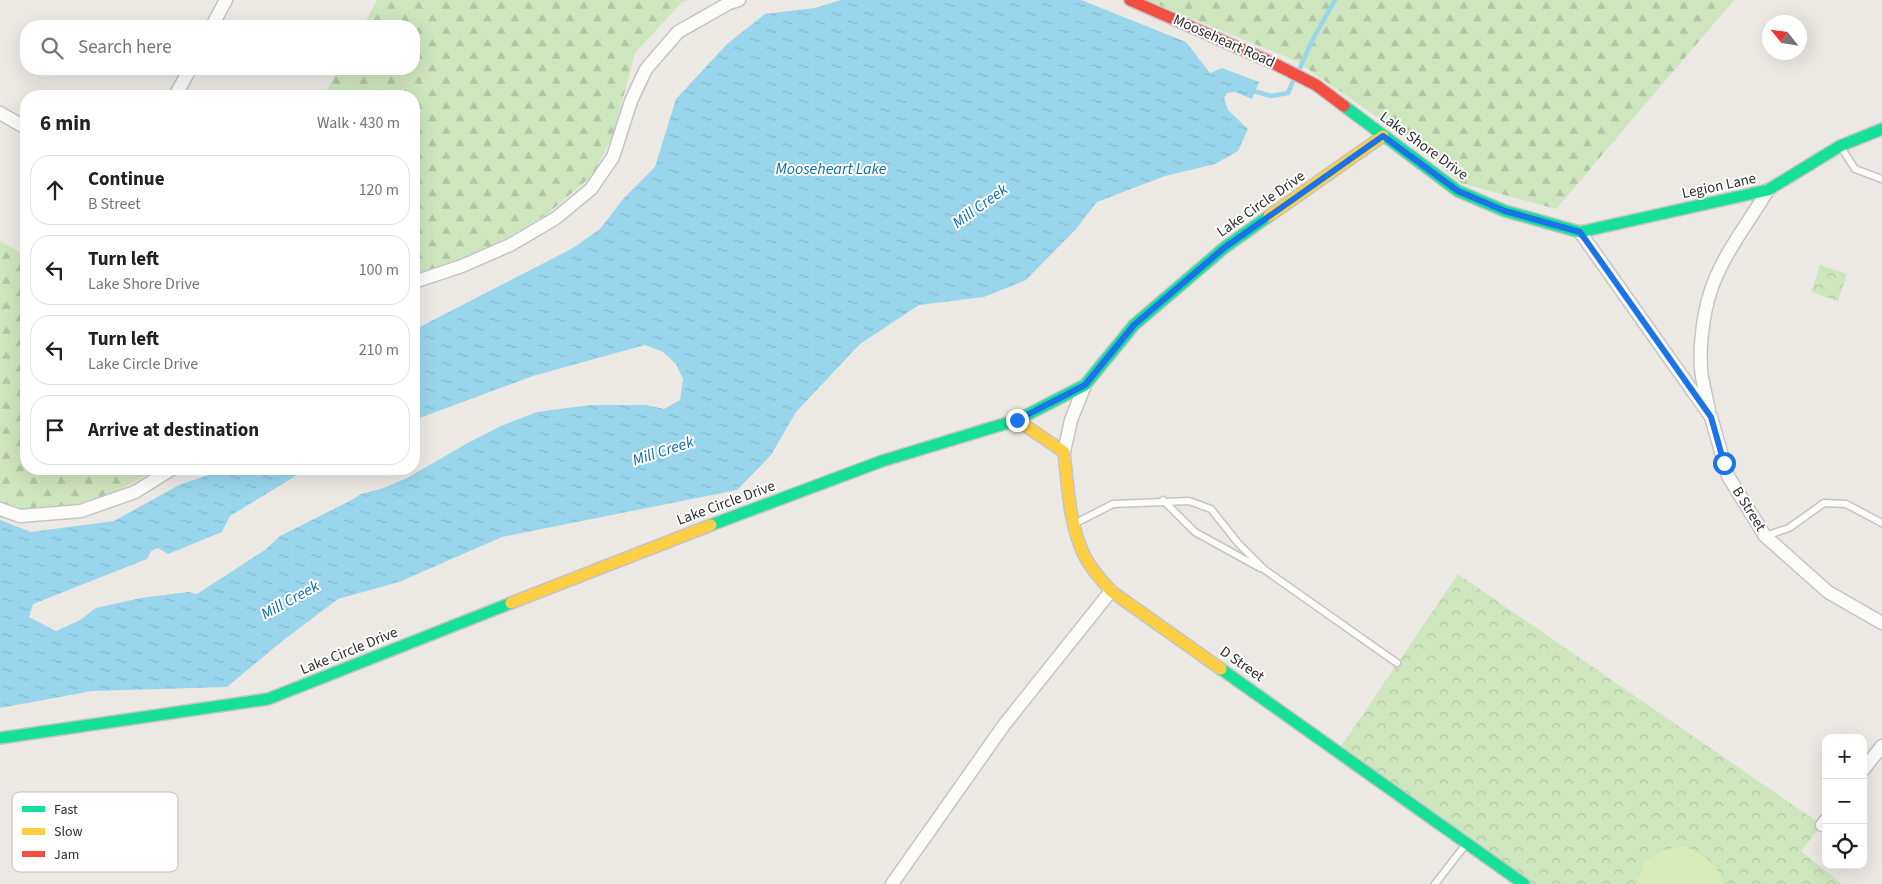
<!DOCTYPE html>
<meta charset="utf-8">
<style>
body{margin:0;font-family:"Source Sans 3",sans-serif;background:#f2f2f2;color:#202124}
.controls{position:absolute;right:15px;bottom:15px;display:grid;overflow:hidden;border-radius:10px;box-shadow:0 5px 20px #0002}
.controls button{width:45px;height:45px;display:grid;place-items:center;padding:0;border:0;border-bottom:1px solid #e0e0e0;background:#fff;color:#202124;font:25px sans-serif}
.compass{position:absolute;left:1762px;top:15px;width:45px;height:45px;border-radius:50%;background:#fff;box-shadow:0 5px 20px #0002;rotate:300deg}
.stop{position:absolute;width:15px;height:15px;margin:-11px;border:4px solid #1a73e8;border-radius:50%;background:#fff}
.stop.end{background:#1a73e8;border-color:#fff;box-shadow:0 1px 5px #0008}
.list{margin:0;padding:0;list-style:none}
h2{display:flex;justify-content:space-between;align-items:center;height:65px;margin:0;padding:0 20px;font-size:21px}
h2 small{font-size:16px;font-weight:400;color:#757577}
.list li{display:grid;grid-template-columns:32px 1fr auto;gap:15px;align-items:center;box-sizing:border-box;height:70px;margin:0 10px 10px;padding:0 10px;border:1px solid #e0e0e0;border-radius:20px}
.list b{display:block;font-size:19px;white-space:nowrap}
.list p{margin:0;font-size:16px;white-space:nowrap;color:#757577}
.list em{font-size:16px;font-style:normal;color:#757577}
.icon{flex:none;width:28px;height:28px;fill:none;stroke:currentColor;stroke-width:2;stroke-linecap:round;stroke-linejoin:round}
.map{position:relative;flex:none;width:1882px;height:884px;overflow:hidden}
.search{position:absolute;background:#fff;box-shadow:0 5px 20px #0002;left:20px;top:20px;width:400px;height:55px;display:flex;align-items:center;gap:12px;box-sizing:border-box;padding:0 18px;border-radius:20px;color:#757577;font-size:19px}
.panel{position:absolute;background:#fff;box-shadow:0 5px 20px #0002;left:20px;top:90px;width:400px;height:385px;border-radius:20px}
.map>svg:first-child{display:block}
</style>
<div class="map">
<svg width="1882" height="884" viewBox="0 0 1882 884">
<defs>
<pattern id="forest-firs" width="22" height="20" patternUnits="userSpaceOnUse" patternTransform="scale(1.25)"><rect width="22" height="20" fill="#cee6be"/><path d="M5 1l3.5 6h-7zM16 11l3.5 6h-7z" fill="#b1c6a4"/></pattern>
<pattern id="park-crowns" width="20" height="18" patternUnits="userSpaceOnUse" patternTransform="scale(1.25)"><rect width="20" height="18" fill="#cee6be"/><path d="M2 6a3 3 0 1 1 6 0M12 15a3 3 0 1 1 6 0" fill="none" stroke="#b1c6a4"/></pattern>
<pattern id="water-ripples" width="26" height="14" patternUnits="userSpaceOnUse" patternTransform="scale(1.25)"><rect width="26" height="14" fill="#99d6ec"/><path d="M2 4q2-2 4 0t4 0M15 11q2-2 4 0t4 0" fill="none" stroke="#84b8cb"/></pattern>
</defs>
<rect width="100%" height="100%" fill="#ece8e4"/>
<g fill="url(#forest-firs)">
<path d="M377 0H688L682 2 635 53 613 135 593 175 547 214 493 246 414 278V96H323L339 69H414V26H363Z"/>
<path d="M1147 0H1734L1556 209 1461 183 1399 132 1296 61Z"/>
<path d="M0 241 26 256V469H157L101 500 59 507 16 509 0 503Z"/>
</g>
<g fill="url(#park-crowns)">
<path d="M1820 265 1847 274 1838 301 1811 292Z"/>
<path d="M1458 574 1822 825 1801 851 1842 884H1524L1338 751Z"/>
</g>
<path fill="#d9eabb" d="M1686 846C1702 856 1720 863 1722 884H1636L1644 861 1667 849Z"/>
<path fill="url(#water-ripples)" d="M841 0H1081L1186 42 1210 73 1222 68 1259 82 1252 99 1235 92 1227 93 1224 98 1228 110 1248 129 1238 151 1215 164 1165 176 1097 202 1076 229 1026 280 984 297 919 305 860 344 796 412 771 455 737 490 502 537 399 582 338 599 281 642 227 687 92 691 0 708V520L31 532 114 521 179 485 225 469H307L230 516 222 532 168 554 158 548 151 551 147 559 33 604 29 617 56 631 80 620 96 608 141 598 188 592 197 594 265 550 280 536 348 502 361 494 384 488 407 478 466 444 501 426 537 412 590 405H646L664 409 680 400 683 379 676 364 663 352 645 345 533 376 414 420V330L573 248 600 229 624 198 655 167 676 99 727 44 765 14 815 8Z"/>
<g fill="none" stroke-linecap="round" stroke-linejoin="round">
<g stroke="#99d6ec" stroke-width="4.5">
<path d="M1298 72 1313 39 1335 0"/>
<path d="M1250 90 1271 96 1288 93 1294 79"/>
</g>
<g stroke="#c5c4c5" stroke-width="9">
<g id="lane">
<path d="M1841 147 1855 169 1882 179"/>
<path d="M1163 500 1195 532 1260 568"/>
<path d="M1074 524 1113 504 1189 501 1211 509 1238 543 1265 570 1397 663"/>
<path d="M1765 536 1789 528 1824 503 1846 504 1882 523"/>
<path d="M1435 884 1466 844"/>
</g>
</g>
<g stroke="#c5c4c5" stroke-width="15">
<g id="street">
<path d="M212 26 226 0"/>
<path d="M175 96 190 69"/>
<path d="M0 113 26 128"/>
<path d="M1580 232 1711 417 1728 476 1765 536 1828 592 1882 623"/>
<path d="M414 282 462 266 510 245 556 218 591 189 613 157 631 101 646 69 678 32 729 3 739 0"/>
<path d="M1709 411C1707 400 1704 388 1702 377 1698 352 1703 314 1711 290 1723 254 1749 222 1768 190"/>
<path d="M1064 452 1071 420 1085 385"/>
<path d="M0 509 20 516 81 511 135 492 172 469"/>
<path d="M1863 770 1882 746"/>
<path d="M1822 825 1826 820"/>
<path d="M892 884 1004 725 1111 591"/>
</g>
</g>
<g stroke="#c5c4c5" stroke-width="14">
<g id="fast">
<path d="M1344 106 1458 191 1505 211 1580 232 1768 190 1840 146 1882 129"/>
<path d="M711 525 882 461 1017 420 1085 385 1134 325 1224 248 1269 216"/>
<path d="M1221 669 1524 884"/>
<path d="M0 738 268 699 511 603"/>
</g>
</g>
<g stroke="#c5c4c5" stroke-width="14">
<g id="slow">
<path d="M1269 216 1383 136"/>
<path d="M1017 420 1064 452C1068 487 1069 525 1085 557 1092 570 1101 580 1111 591L1221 669"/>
<path d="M511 603 711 525"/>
</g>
</g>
<g stroke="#c5c4c5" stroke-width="14">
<path id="jam" d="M1130 0 1271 62 1316 85 1344 106"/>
</g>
<use href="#lane" stroke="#fcfcfb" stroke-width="6"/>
<use href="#street" stroke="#fcfcfb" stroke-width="12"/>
<use href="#fast" stroke="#16e098" stroke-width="11"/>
<use href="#slow" stroke="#ffcf43" stroke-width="11"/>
<use href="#jam" stroke="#f24e42" stroke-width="11"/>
</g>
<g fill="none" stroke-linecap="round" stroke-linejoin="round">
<path stroke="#1a73e8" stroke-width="6" d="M1017 420 1085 385 1134 325 1224 248 1383 136 1458 191 1505 211 1580 232 1711 417 1724 463"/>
</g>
<g text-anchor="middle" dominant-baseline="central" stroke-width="4" stroke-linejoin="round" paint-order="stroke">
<g font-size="15" fill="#2e2e2e" stroke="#fff">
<text transform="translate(1224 41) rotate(24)">Mooseheart Road</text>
<text transform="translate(1424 146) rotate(36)">Lake Shore Drive</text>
<text transform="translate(1719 186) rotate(-12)">Legion Lane</text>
<text transform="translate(1261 204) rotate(-35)">Lake Circle Drive</text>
<text transform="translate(726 503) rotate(-20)">Lake Circle Drive</text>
<text transform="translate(1749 509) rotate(58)">B Street</text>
<text transform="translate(349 651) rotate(-22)">Lake Circle Drive</text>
<text transform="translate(1242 664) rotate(35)">D Street</text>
</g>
<g font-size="16" font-style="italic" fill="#0d6fa3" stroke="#fff">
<text x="831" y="169">Mooseheart Lake</text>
<text transform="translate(980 206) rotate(-36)">Mill Creek</text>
<text transform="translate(663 451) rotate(-18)">Mill Creek</text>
<text transform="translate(290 600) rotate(-29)">Mill Creek</text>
</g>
</g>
<rect x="12" y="792" width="166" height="80" rx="8" fill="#fff" stroke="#c0c0c0" stroke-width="1"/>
<rect x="22" y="806" width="23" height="6" fill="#16e098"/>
<rect x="22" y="828" width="23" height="7" fill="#ffcf43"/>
<rect x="22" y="851" width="23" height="6" fill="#f24e42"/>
<g font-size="14" fill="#2e2e2e">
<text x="54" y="814">Fast</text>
<text x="54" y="836">Slow</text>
<text x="54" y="859">Jam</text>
</g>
</svg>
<div class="controls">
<button>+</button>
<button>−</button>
<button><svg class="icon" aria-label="locate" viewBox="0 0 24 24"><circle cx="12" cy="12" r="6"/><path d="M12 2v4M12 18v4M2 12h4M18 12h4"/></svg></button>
</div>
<svg class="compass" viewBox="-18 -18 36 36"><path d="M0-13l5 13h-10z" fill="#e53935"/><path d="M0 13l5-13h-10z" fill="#757577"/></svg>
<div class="stop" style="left:1724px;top:463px"></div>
<div class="stop end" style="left:1017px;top:420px"></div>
<div class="search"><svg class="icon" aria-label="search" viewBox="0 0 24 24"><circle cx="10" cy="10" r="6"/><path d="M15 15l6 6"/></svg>Search here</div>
<section class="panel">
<h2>6 min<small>Walk · 430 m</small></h2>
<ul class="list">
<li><svg class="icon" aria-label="ahead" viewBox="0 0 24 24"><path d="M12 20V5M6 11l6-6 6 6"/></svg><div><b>Continue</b><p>B Street</p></div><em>120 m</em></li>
<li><svg class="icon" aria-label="left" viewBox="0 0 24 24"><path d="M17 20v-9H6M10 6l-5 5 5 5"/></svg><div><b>Turn left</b><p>Lake Shore Drive</p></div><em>100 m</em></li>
<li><svg class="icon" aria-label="left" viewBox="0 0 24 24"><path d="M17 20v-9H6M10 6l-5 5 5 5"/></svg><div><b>Turn left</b><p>Lake Circle Drive</p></div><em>210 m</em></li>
<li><svg class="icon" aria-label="arrive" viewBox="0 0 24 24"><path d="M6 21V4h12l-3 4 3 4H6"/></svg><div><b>Arrive at destination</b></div></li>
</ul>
</section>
</div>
